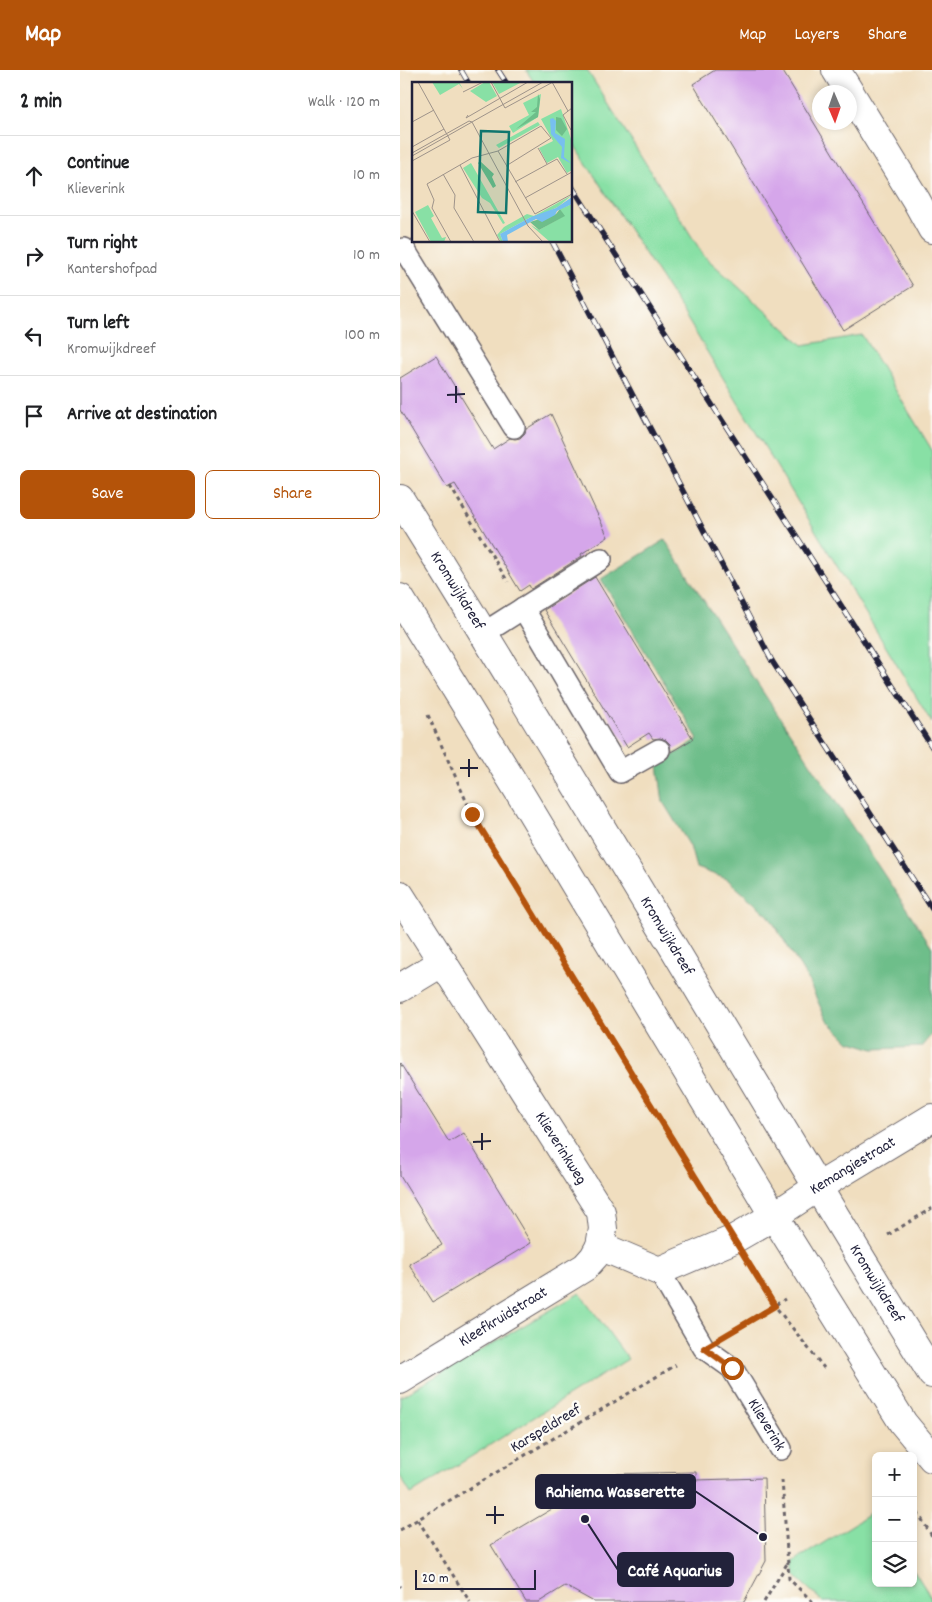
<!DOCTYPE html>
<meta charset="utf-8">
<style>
body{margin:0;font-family:Dekko,sans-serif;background:#f2f2f2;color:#202124}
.controls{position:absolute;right:15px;bottom:15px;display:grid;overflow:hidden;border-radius:8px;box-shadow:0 2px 8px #0003}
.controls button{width:45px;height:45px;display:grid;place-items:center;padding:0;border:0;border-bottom:1px solid #e0e0e0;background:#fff;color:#202124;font:25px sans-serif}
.compass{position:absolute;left:412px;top:15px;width:45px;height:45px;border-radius:50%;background:#fff;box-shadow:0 2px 8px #0003;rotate:178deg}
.scale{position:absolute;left:15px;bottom:12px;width:121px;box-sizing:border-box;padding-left:5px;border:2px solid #22223b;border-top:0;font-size:14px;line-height:18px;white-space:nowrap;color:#22223b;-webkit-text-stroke:4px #fdfcf7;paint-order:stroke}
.stop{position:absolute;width:15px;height:15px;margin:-11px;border:4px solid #b45309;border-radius:50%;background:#fff}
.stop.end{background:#b45309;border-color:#fff;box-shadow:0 1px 5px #0008}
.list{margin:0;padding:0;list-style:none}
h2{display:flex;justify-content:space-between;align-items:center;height:65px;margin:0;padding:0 20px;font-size:21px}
h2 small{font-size:16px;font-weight:400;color:#757577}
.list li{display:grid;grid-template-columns:32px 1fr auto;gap:15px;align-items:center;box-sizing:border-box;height:80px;padding:0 20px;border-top:1px solid #e0e0e0}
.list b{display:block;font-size:19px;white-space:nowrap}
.list p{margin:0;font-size:16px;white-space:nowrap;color:#757577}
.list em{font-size:16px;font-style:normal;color:#757577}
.actions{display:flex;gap:10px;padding:15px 20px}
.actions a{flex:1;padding:11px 0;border:1px solid #b45309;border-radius:8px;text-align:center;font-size:18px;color:#b45309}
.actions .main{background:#b45309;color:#fff}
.icon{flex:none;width:28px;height:28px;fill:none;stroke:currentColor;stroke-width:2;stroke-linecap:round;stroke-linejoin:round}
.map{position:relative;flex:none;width:532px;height:1532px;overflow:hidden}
header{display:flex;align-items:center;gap:30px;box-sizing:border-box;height:70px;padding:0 25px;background:#b45309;color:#fff}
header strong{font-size:24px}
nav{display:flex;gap:28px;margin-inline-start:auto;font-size:18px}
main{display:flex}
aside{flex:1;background:#fff}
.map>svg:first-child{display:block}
</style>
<header>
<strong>Map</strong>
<nav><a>Map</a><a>Layers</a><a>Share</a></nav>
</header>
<main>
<aside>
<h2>2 min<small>Walk · 120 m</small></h2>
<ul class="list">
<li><svg class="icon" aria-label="ahead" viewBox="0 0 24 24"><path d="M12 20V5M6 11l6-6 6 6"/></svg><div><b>Continue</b><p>Klieverink</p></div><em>10 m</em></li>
<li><svg class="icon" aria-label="right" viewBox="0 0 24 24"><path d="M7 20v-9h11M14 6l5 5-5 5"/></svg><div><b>Turn right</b><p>Kantershofpad</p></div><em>10 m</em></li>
<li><svg class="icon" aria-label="left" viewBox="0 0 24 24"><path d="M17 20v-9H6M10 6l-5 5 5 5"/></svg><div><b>Turn left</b><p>Kromwijkdreef</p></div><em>100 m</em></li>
<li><svg class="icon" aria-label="arrive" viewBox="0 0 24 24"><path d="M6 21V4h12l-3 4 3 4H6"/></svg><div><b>Arrive at destination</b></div></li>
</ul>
<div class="actions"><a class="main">Save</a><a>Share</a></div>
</aside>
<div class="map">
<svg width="532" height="1532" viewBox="0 0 532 1532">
<rect width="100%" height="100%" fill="#fdfcf7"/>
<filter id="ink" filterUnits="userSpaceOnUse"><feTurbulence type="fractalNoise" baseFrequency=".02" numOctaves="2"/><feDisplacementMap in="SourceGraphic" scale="10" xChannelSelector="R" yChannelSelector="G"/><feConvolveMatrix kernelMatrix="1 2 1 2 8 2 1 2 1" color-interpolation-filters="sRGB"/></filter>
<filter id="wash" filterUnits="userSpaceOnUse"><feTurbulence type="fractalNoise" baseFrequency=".0096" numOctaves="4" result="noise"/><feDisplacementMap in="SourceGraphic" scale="20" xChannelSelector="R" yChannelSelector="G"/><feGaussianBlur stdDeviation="1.12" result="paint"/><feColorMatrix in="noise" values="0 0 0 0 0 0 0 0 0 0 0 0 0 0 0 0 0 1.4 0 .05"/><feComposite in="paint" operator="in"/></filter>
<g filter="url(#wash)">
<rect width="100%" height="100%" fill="#f0debf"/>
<g fill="#88e0a5" stroke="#558170">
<path d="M126 0H187L304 186 403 275 462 265 532 380V653L280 237 171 70V14H135Z"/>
<path d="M180 1223 228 1289 11 1424 0 1406V1327Z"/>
<path d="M476 1440V1513H513V1499L532 1529V1532H423L395 1506 393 1492Z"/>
</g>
<path fill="#6ebe8a" stroke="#487062" d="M265 470 349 601 532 877V964L521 977 474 979 448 971 426 949 407 908 369 846 327 809 296 798 290 776 263 732 258 695 298 669 201 509Z"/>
<g id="blocks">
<g fill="#d5a6ea">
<path d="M315 0H382L513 216 443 260 293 14Z"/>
<path d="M36 286 93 379 110 368 115 369 120 368 125 363 126 359 151 344 208 467 181 484 182 486 131 519 129 515 120 521 55 414 47 418 0 340V308Z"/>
<path d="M195 507 293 669 271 682 270 674 266 670 260 668 253 669 249 663 227 677 144 540Z"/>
<path d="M0 993 49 1072 64 1063 131 1173 33 1232 9 1194 42 1175 0 1106Z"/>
<path d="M296 1402V1410L364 1408 366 1491 344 1532H194L165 1516 139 1532H126L91 1475 211 1404Z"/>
</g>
</g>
</g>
<g filter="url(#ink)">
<use href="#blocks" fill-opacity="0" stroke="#6a6469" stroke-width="1"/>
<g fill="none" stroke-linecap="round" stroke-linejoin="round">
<g stroke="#6a6469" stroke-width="24">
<g id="lane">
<path d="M0 182 4 179 114 357"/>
<path d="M123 538 220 702 259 680"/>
<path d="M84 563 201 489"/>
<path id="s1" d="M259 1201 304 1278 332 1298 381 1379"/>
</g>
</g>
<g stroke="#6a6469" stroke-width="30">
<g id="street">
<path d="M436 0 516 130 532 159"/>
<path id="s2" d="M0 825 201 1142 203 1159 200 1176 259 1201 334 1169 374 1146 418 1117 532 1048"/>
<path d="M0 918 43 892"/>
<path id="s3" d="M0 1310 185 1197 194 1187 200 1176"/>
</g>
</g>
<g stroke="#6a6469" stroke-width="30">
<g id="secondary">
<path id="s4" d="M0 429C182 718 352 1014 532 1304"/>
<path d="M0 528 124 730 374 1146 503 1353 532 1388"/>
</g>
</g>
<g stroke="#6a6469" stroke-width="3" stroke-dasharray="4 4" stroke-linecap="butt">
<path d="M50 416 108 512"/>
<path d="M28 645 72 744 316 1140"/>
<path d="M488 1165 532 1138"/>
<path d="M352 1198 375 1236 424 1298"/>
<path d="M335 1260 385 1229"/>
<path d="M382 1410 389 1509 413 1532"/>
<path d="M513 1435 532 1466"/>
<path d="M18 1450 70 1532"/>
<path d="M0 1460 276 1295"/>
<path d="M0 1516 1 1517"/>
<path d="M364 1532 388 1492"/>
</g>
<use href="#lane" stroke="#fff" stroke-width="21"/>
<use href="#street" stroke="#fff" stroke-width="28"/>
<use href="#secondary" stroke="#fff" stroke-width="28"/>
<g stroke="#22223b" stroke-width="5.5">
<g id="rail">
<path d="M61 0 69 14"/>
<path d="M98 0 107 14"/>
<path d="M171 115 532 677"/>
<path d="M152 171 372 591 532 839"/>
</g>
</g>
<use href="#rail" stroke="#fdfcf7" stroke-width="4" stroke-dasharray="11" stroke-linecap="butt"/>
</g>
</g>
<g fill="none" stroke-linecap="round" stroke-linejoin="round" filter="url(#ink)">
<path stroke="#b45309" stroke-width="6" d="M72 744 375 1236 304 1278 332 1298"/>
</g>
<path fill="none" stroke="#22223b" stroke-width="2" d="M56 316V333M47 325 65 324M69 689V707M60 698H78M82 1063V1080M73 1072 91 1071M95 1436V1454M86 1445H104"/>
<g text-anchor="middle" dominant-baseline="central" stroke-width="5" stroke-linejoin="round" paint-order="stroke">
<g font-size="16" fill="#22223b" stroke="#fdfcf7">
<text stroke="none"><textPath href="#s4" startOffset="108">Kromwijkdreef</textPath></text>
<text stroke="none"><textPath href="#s4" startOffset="512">Kromwijkdreef</textPath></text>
<text stroke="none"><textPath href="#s2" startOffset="300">Klieverinkweg</textPath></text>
<text stroke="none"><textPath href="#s2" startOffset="695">Kemangiestraat</textPath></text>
<text stroke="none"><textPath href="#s4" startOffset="918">Kromwijkdreef</textPath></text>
<text stroke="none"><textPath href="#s3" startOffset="121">Kleefkruidstraat</textPath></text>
<text stroke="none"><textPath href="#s1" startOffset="190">Klieverink</textPath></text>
<text transform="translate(146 1359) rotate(-31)">Karspeldreef</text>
</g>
</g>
<g transform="translate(12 12)">
<rect width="160" height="160" fill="#f0debf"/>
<path d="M20 0H47L51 7 47 2 28 13ZM73 0H77L85 14 74 20 58 9ZM80 0H110L87 12ZM129 12 126 35 101 51 97 44 117 33 111 21ZM149 27 160 60V88L155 91 146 75 135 81 127 66 141 59 129 37ZM126 40 128 43 87 66 84 63ZM59 81 80 118 93 141 91 142 78 121 70 116 51 86ZM160 113 146 125 122 136 119 135 88 152 91 160H89L85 153 92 145 115 132 122 134ZM160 122V160H138L122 146 119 143 127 148 152 134 148 127ZM16 123 22 134 19 136 30 156 34 155 32 160H19L3 130Z" fill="#88e0a5"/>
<path d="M126 12 128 17 126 35 104 47 124 30H119L125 25ZM144 35 149 36 155 47 150 54 144 48ZM68 79 82 92 80 95 84 104 81 106 66 81ZM148 127 153 134 127 148 118 140 144 132Z" fill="#6ebe8a"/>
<path d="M141 36 144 39 143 51 153 57 152 75 160 82 149 76 150 65 139 52 138 37ZM160 115V122L145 129 143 133 130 140 124 137 95 153 96 160H91L88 152 119 135 144 126Z" fill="#77bfef"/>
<path fill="none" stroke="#9e938a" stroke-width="1" d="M79 0 93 26 141 0M140 0 156 29M51 10 71 0M56 33 54 36 116 0M0 40 22 28M159 48 151 33 160 26M0 65 32 47M126 66 135 82M86 69 129 44 139 56 94 84M0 71 57 39 60 40 0 74M0 79 38 58 6 0M48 83 88 160M31 92 43 113 42 126 62 160M103 100 145 77 155 92M113 116 160 90M0 129 18 160M39 160 20 126 22 118 15 102 60 76 86 69 123 132 160 112M131 160 116 144 60 40 131 0"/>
<path fill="#0f766e" fill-opacity="0.15" stroke="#0f766e" stroke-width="2.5" d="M69 49 97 50 94 131 66 130Z"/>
<rect width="160" height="160" fill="none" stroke="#22223b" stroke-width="2.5"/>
</g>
<path fill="none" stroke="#22223b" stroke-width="2" d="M363 1467L295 1421M185 1449L218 1500"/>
<g fill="#22223b" stroke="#fdfcf7" stroke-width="2">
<circle cx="363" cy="1467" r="5"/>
<circle cx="185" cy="1449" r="5"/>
</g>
<g fill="#22223b" stroke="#22223b" stroke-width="2">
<rect x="136" y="1405" width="159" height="33" rx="5"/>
<rect x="218" y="1483" width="115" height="33" rx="5"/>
</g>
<g font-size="18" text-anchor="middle" font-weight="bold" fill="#fff">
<text x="215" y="1427">Rahiema Wasserette</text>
<text x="275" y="1506">Café Aquarius</text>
</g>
</svg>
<div class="controls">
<button>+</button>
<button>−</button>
<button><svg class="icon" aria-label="layers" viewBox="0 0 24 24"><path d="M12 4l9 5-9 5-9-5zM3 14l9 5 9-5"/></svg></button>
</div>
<svg class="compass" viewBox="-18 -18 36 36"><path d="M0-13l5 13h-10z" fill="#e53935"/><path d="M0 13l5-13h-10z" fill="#757577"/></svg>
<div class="scale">20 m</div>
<div class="stop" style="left:332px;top:1298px"></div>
<div class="stop end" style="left:72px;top:744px"></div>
</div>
</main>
